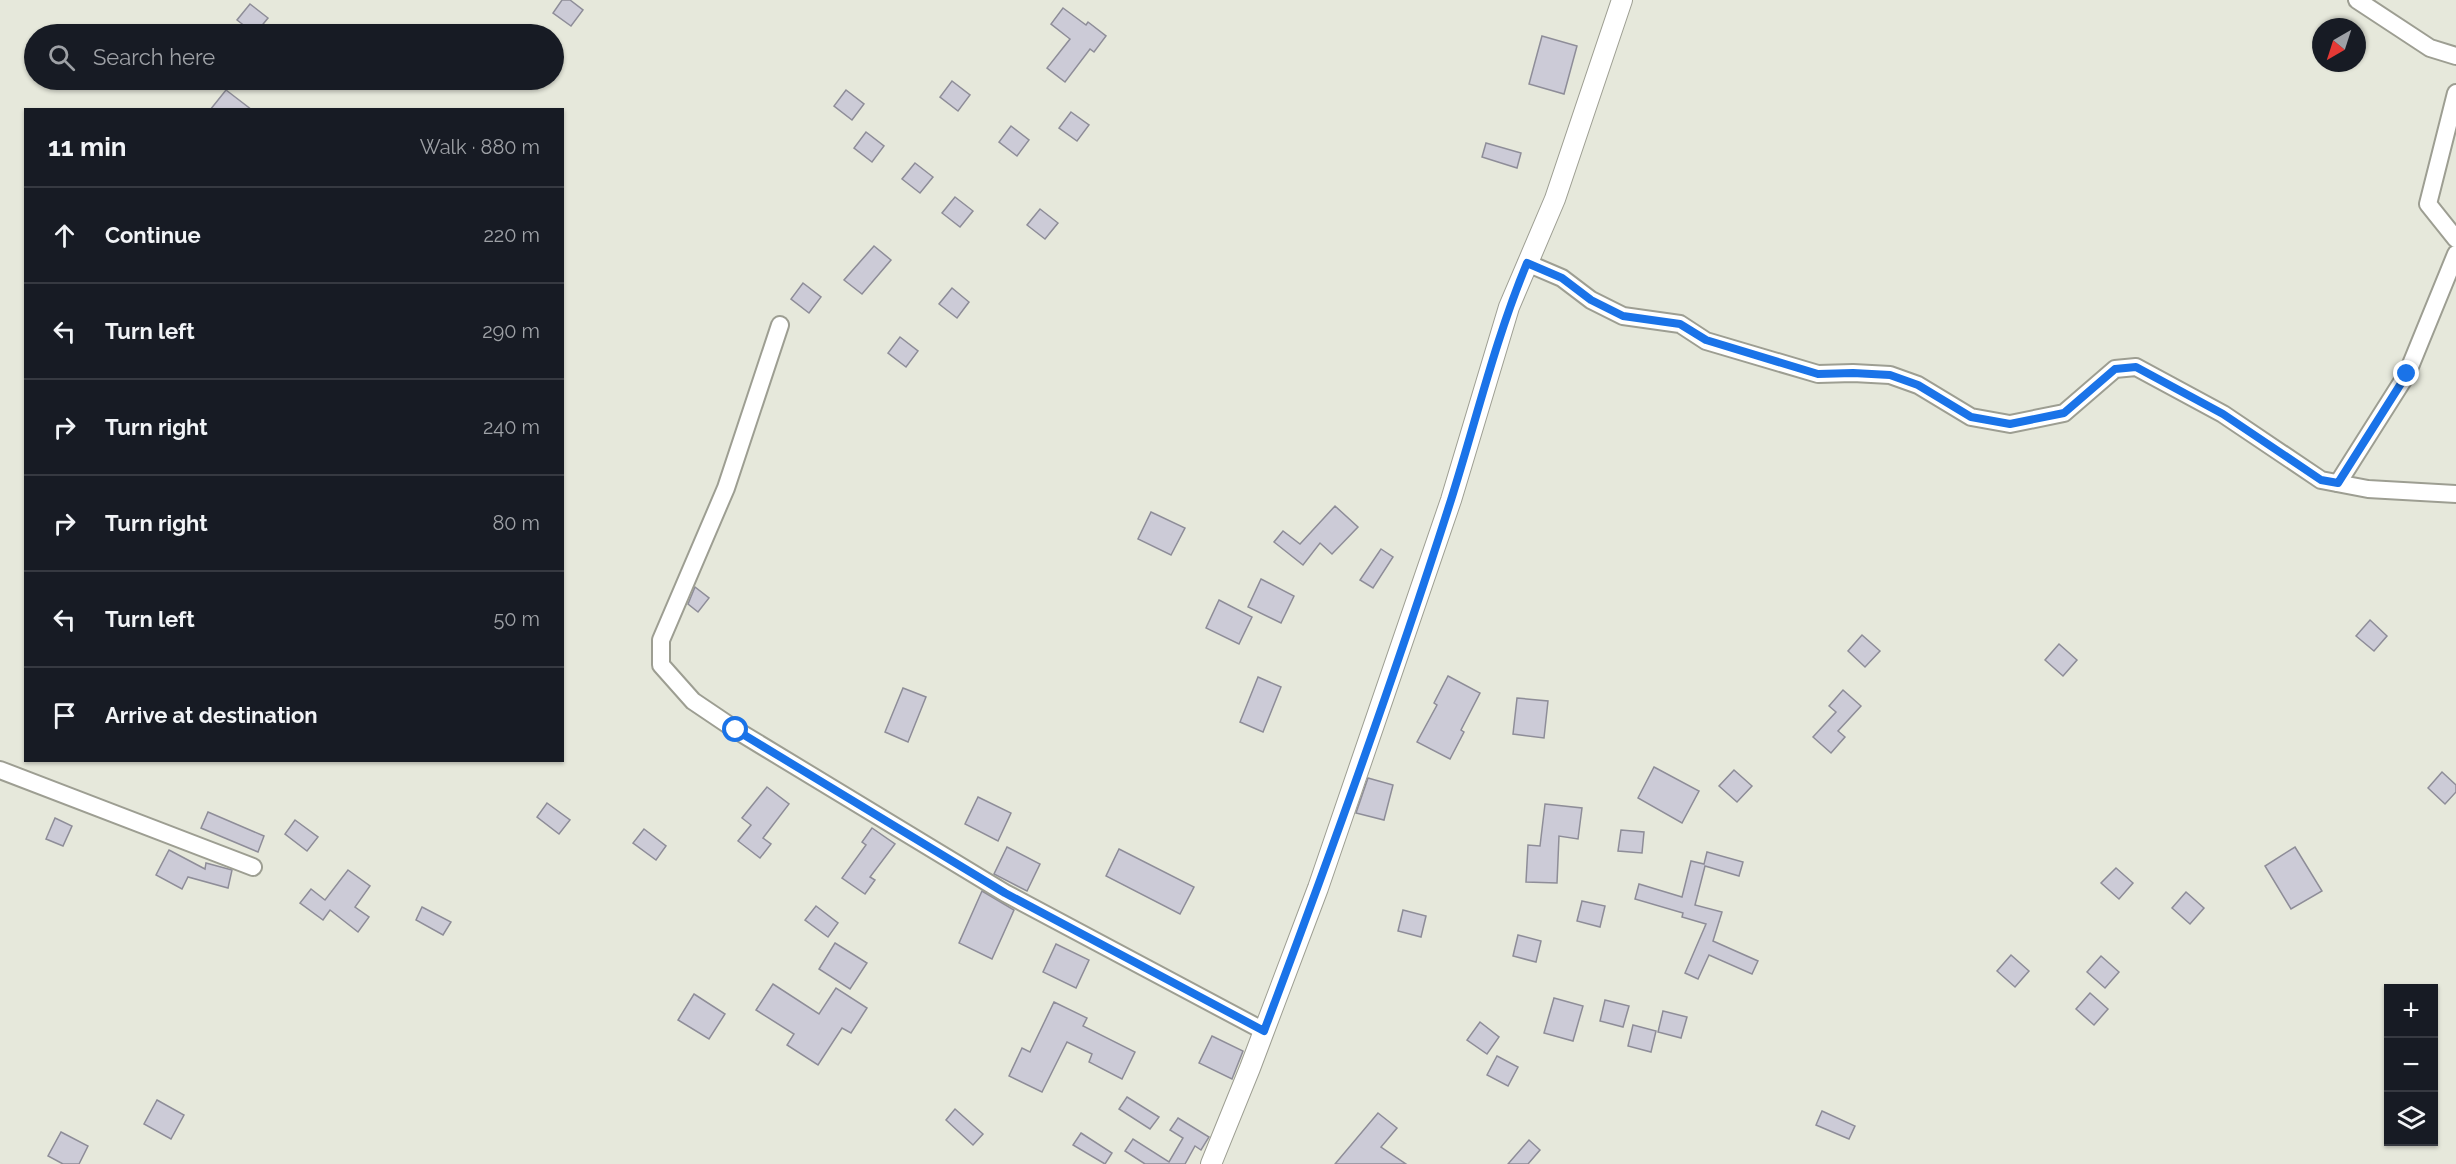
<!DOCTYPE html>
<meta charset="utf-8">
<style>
body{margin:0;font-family:Raleway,sans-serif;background:#242831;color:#f1f3f6}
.controls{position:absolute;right:18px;bottom:18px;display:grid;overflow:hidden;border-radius:0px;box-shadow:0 2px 4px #0004}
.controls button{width:54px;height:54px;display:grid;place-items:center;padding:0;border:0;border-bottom:2px solid #363941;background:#171b24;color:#f1f3f6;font:30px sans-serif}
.compass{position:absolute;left:2312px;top:18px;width:54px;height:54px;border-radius:50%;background:#171b24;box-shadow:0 2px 4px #0004;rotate:219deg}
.stop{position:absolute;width:18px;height:18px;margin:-14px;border:4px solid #1a73e8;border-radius:50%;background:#fff}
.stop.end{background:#1a73e8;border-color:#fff;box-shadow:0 2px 6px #0008}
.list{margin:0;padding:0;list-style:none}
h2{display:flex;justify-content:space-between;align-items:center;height:78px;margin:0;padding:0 24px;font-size:26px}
h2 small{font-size:20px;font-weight:400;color:#9ea1a6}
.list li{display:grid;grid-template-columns:39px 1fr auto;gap:18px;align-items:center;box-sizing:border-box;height:96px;padding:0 24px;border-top:2px solid #363941}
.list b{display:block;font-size:22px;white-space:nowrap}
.list em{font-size:20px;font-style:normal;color:#9ea1a6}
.icon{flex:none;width:33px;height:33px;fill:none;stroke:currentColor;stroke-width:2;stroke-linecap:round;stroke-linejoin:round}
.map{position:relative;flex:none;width:2456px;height:1164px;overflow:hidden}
.search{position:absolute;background:#171b24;box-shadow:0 2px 4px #0004;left:24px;top:24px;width:540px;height:66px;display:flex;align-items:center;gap:15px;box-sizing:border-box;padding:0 21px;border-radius:33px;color:#9ea1a6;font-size:22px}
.panel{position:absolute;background:#171b24;box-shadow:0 2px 4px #0004;left:24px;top:108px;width:540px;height:654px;border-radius:0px}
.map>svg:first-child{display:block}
</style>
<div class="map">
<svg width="2456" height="1164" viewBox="0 0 2456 1164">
<rect width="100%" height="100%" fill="#e6e8db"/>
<g fill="#cccbd7" stroke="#8e8d98" stroke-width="1.5">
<path d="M562 0H570L583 10 571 26 553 13Z"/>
<path d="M250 4 268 18 255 34 237 20Z"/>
<path d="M1063 8 1086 25 1088 22 1106 36 1094 52 1090 49 1065 82 1047 68 1070 39 1051 24Z"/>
<path d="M1542 36 1577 46 1564 94 1529 84Z"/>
<path d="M952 81 970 95 958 111 940 97Z"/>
<path d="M226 90 252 110H210Z"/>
<path d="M846 90 864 104 852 120 834 106Z"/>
<path d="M1071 112 1089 125 1077 141 1059 128Z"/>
<path d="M1011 126 1029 140 1017 156 999 142Z"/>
<path d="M866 132 884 146 872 162 854 148Z"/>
<path d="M1486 143 1521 153 1517 168 1482 157Z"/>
<path d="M915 163 933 177 920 193 902 179Z"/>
<path d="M955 197 973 211 960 227 942 213Z"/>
<path d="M1040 209 1058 223 1045 239 1027 225Z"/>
<path d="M874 246 891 260 862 294 844 280Z"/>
<path d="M803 283 821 297 809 313 791 299Z"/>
<path d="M952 288 969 302 957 318 939 304Z"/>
<path d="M900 337 918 351 906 367 888 353Z"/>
<path d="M1335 506 1358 527 1332 554 1320 543 1303 565 1274 542 1283 531 1300 544Z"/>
<path d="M1151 512 1185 528 1171 555 1138 539Z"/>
<path d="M1381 549 1393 557 1373 588 1360 580Z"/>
<path d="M1261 579 1294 596 1281 623 1248 607Z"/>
<path d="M695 587 709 598 698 612 688 604Z"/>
<path d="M1219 600 1252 617 1239 644 1206 628Z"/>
<path d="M2370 620 2387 636 2374 651 2356 636Z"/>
<path d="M1862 635 1880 651 1865 667 1848 651Z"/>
<path d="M2059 644 2077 660 2063 676 2045 660Z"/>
<path d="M1448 676 1480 693 1461 730 1464 732 1450 759 1417 742 1437 705 1434 703Z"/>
<path d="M1258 677 1281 687 1263 732 1240 722Z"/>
<path d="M903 688 926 697 908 742 885 732Z"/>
<path d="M1843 690 1861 706 1838 731 1845 737 1831 753 1813 737 1836 712 1829 706Z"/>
<path d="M1517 698 1548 701 1544 738 1513 734Z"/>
<path d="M1654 767 1699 791 1682 823 1638 798Z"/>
<path d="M1734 770 1752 786 1737 802 1719 786Z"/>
<path d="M2442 772 2456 785V792L2445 804 2428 788Z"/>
<path d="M1368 778 1393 785 1384 820 1356 813Z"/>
<path d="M767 787 789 804 763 838 771 844 760 858 738 841 751 825 742 818Z"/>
<path d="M978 797 1011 813 998 841 965 824Z"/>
<path d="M547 803 570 820 559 834 537 817Z"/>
<path d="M1545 804 1582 808 1578 839 1559 836 1557 883 1526 882 1528 845 1540 846Z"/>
<path d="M208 812 264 836 258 852 201 828Z"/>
<path d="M55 818 72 826 63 846 46 839Z"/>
<path d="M295 820 318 837 307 851 285 834Z"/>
<path d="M872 828 895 844 870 877 875 880 865 894 842 878 866 845 862 842Z"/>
<path d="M644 829 666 846 656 860 633 843Z"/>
<path d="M1621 830 1644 832 1642 853 1618 851Z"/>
<path d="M1007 847 1040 864 1027 891 994 874Z"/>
<path d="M2295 847 2322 891 2291 909 2265 866Z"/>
<path d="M1119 849 1194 887 1180 914 1106 876Z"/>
<path d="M169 850 205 869 206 863 232 870 228 888 188 877 182 889 156 875Z"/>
<path d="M1707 852 1743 862 1739 876 1705 866 1695 905 1722 912 1713 941 1758 961 1752 974 1709 955 1698 979 1685 973 1706 924 1682 917 1683 913 1635 899 1639 884 1682 897 1691 861 1704 864Z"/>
<path d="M2116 868 2133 883 2119 899 2101 883Z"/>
<path d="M348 870 370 886 355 907 369 917 358 932 330 910 323 920 300 903 311 889 325 900Z"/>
<path d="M982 891 1014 910 992 959 959 943Z"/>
<path d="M2186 892 2204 908 2190 924 2172 908Z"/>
<path d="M1582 901 1605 906 1600 927 1577 921Z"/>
<path d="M816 906 838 923 828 937 805 920Z"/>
<path d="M422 907 451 922 443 935 416 920Z"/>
<path d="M1403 910 1426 916 1421 937 1398 931Z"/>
<path d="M1518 935 1541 941 1536 962 1513 956Z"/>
<path d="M835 943 867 963 850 989 819 969Z"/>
<path d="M1056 944 1089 960 1076 988 1043 972Z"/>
<path d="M2011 955 2029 971 2015 987 1997 971Z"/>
<path d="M2101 956 2119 972 2105 988 2087 972Z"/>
<path d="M773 984 819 1014 836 988 867 1008 851 1033 842 1028 818 1065 787 1045 794 1034 756 1010Z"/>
<path d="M2090 993 2108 1009 2094 1025 2076 1009Z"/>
<path d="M694 994 725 1014 709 1039 678 1020Z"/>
<path d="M1554 998 1583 1006 1573 1041 1544 1033Z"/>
<path d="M1605 1000 1629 1006 1623 1027 1600 1021Z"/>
<path d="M1054 1002 1087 1018 1083 1026 1135 1052 1122 1079 1089 1062 1092 1054 1067 1042 1042 1092 1009 1076 1022 1048 1030 1052Z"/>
<path d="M1663 1011 1687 1017 1681 1038 1658 1032Z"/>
<path d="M1480 1022 1499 1037 1487 1054 1467 1040Z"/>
<path d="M1633 1025 1656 1031 1651 1052 1628 1046Z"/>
<path d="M1212 1036 1243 1051 1232 1079 1199 1063Z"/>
<path d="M1497 1056 1518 1067 1508 1086 1487 1075Z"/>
<path d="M1127 1097 1159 1117 1150 1129 1119 1109Z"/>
<path d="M157 1100 184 1115 171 1139 144 1124Z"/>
<path d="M955 1109 983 1134 973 1145 946 1120Z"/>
<path d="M1822 1111 1855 1126 1849 1139 1816 1125Z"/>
<path d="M1378 1113 1397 1128 1381 1147 1406 1164H1335Z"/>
<path d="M1178 1118 1209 1137 1201 1150 1195 1146 1185 1164H1145L1125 1151 1133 1139 1169 1162 1183 1138 1170 1130Z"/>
<path d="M61 1132 88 1146 79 1164H63L48 1156Z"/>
<path d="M1081 1133 1112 1153 1105 1164 1073 1145Z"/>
<path d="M1529 1140 1540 1150 1528 1164H1508Z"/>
</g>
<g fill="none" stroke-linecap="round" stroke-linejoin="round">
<g stroke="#9d9e92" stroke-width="20">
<g id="minor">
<path d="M2357 0 2430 48 2456 56"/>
<path d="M2456 93 2428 204 2456 239"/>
<path d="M1527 263 1562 278 1591 300 1623 316 1680 324 1706 341 1818 374 1853 373 1890 375 1918 385 1971 417 2010 424 2064 413 2115 369 2136 367 2223 414 2321 480 2368 489 2456 494"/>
<path d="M780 325 726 488 661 640V665L693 701 736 730 1005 893 1264 1031"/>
<path d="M2338 483 2407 374 2456 254"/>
<path d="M0 770 253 867"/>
</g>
</g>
<g stroke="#9d9e92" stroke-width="22">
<path id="tertiary" d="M1211 1164 1250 1068 1318 888 1451 500 1509 307 1555 199 1622 0"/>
</g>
<use href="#minor" stroke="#fff" stroke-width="16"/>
<use href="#tertiary" stroke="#fff" stroke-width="20"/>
</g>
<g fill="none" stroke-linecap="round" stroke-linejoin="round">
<path stroke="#1a73e8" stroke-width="8" d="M736 730 1005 893 1264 1031C1330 856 1394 679 1451 500 1476 421 1495 340 1527 263L1562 278 1591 300 1623 316 1680 324 1706 340 1818 374 1853 373 1890 375 1918 385 1971 417 2010 424 2064 413 2115 369 2136 367 2223 414 2321 480 2338 483 2407 374"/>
</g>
</svg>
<div class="controls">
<button>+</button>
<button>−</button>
<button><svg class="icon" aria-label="layers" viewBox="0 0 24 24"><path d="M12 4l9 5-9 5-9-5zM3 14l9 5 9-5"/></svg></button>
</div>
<svg class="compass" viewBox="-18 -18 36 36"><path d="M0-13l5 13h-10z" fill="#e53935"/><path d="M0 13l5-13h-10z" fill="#9ea1a6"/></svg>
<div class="stop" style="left:736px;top:730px"></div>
<div class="stop end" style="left:2407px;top:374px"></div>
<div class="search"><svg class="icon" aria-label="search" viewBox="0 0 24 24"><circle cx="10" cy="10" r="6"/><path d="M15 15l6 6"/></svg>Search here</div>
<section class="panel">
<h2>11 min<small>Walk · 880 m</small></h2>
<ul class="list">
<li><svg class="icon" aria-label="ahead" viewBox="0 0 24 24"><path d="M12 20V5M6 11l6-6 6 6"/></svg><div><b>Continue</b></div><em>220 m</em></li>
<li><svg class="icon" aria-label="left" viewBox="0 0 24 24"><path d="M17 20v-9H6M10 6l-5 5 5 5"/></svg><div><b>Turn left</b></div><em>290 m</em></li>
<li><svg class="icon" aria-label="right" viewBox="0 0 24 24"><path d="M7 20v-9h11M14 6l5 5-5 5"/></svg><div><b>Turn right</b></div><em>240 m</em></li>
<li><svg class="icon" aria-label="right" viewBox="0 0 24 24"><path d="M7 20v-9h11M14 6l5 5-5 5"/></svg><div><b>Turn right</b></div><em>80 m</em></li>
<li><svg class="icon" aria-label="left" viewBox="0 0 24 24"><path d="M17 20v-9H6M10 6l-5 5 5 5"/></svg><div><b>Turn left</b></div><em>50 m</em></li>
<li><svg class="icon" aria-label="arrive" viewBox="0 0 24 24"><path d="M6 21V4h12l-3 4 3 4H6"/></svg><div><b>Arrive at destination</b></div></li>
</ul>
</section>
</div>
